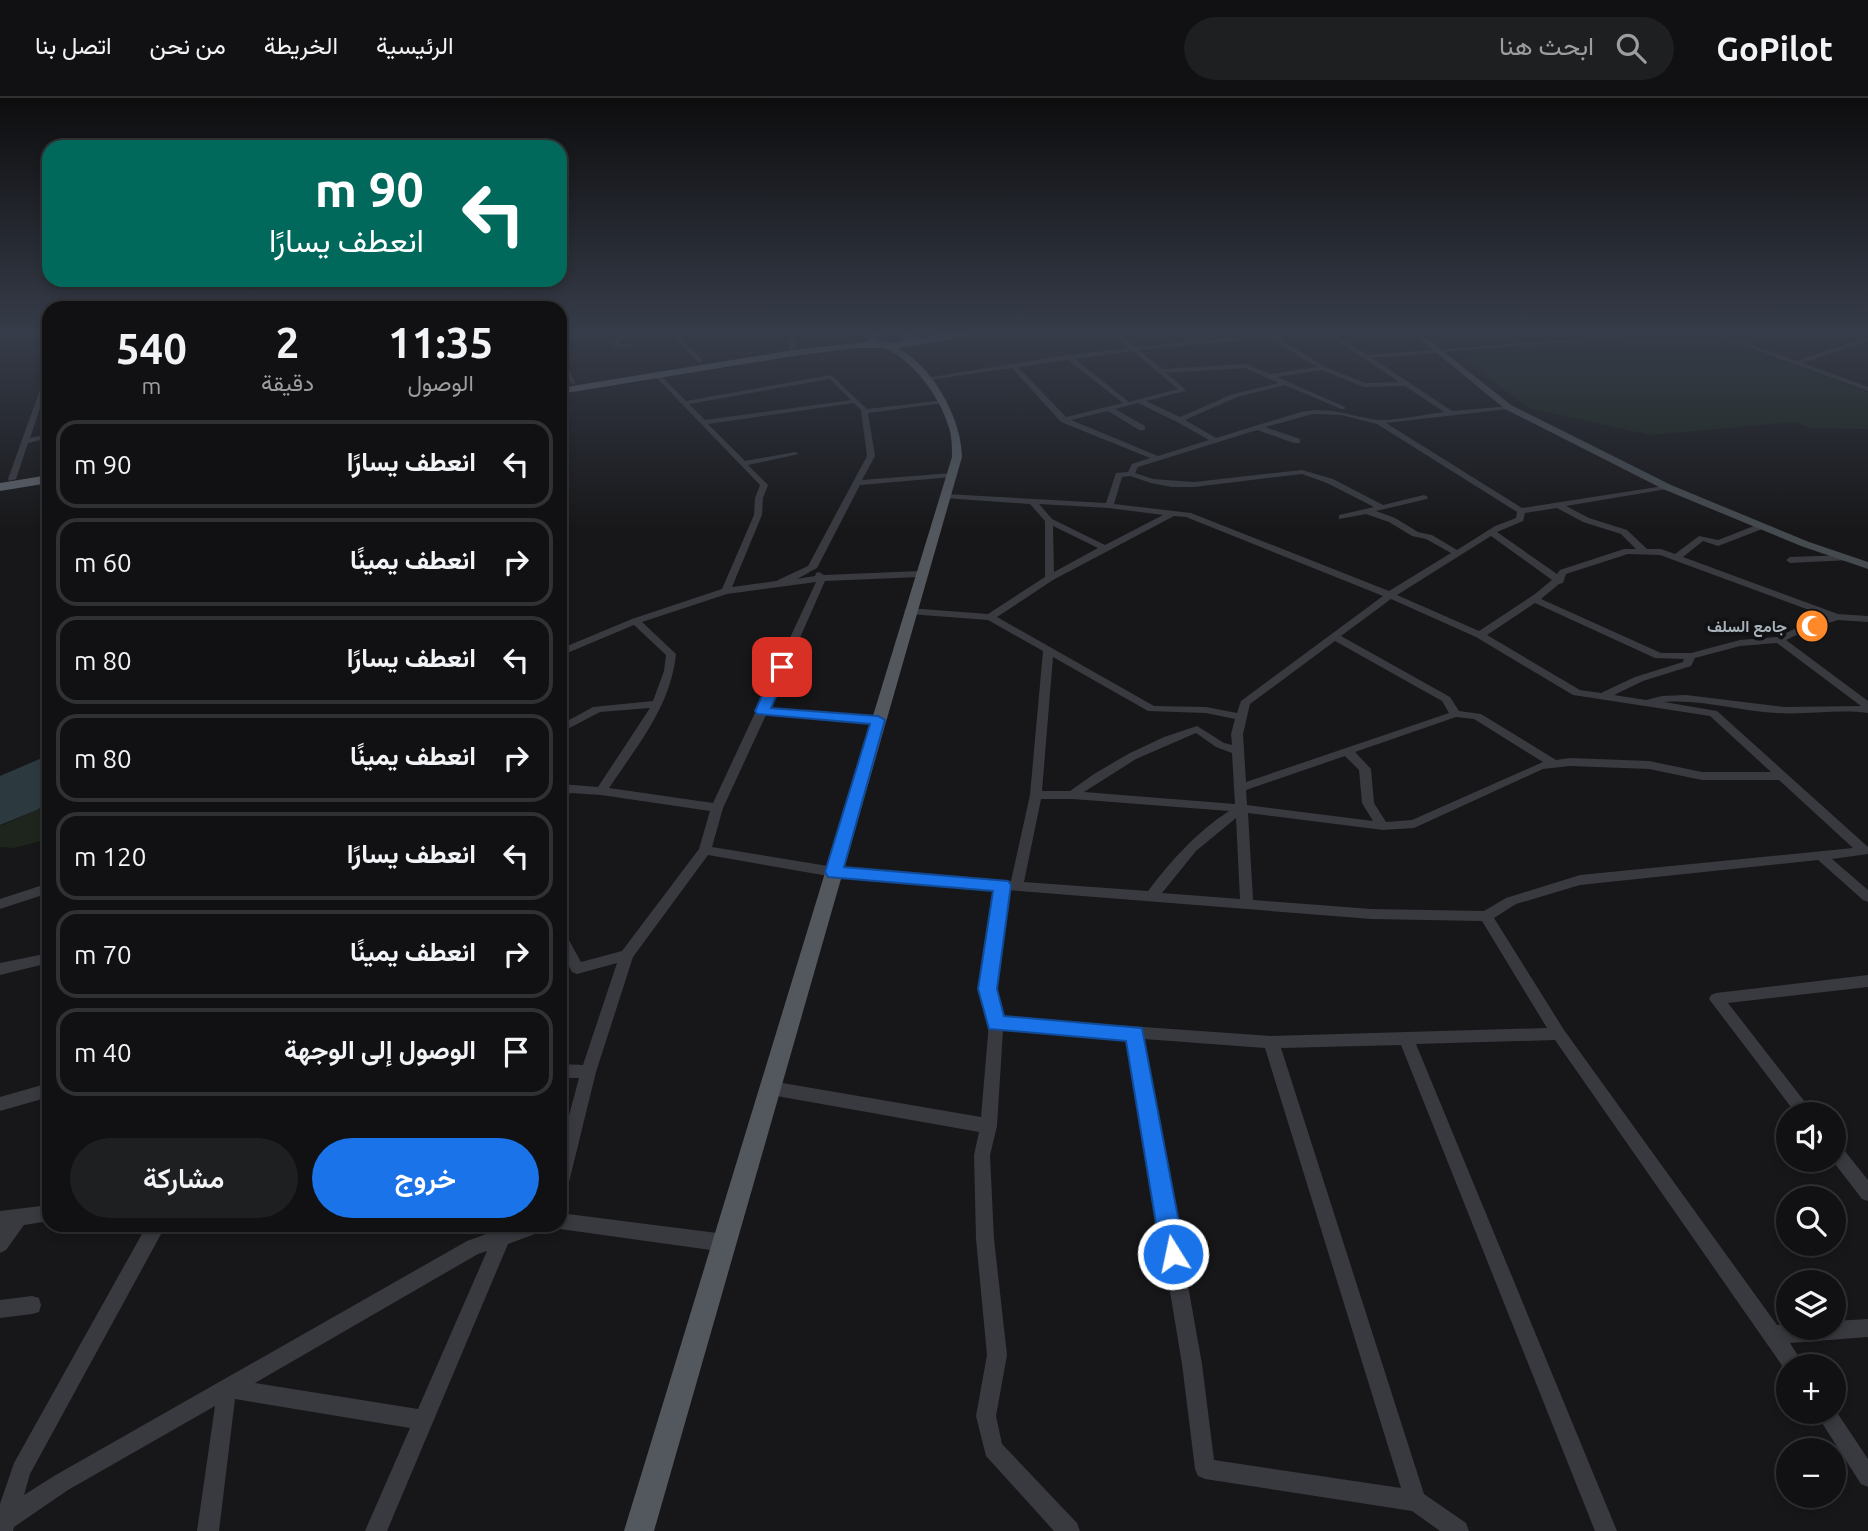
<!DOCTYPE html>
<html lang="ar">
<head>
<meta charset="utf-8">
<style>
	body { margin:0; font-family:Ubuntu,Vazirmatn,sans-serif; background:#1e1f21; color:#f1f3f6; direction:rtl; height:100vh; display:flex; flex-direction:column; font-size:26px; white-space:nowrap }
	* { box-sizing:border-box; margin:0 }
	p { font-size:23px; color:#9c9da0 }
	.icon { flex:none; width:38px; height:38px; fill:none; stroke:currentColor; stroke-width:2; stroke-linecap:round; stroke-linejoin:round }
	.map { position:relative; flex:1; overflow:hidden; direction:ltr }
	.drawer { position:absolute; left:42px; top:203px; width:525px; height:931px; display:flex; flex-direction:column; background:#111113; border-radius:21px; box-shadow:0 4px 10px #0003,0 0 0 2px #303133; direction:rtl }
	.drawer>* { flex:none }
	.banner { position:absolute; left:42px; top:42px; width:525px; height:147px; border-radius:21px; box-shadow:0 4px 10px #0003,0 0 0 2px #303133; direction:rtl; background:#00695c; color:#fff; overflow:hidden }
	.buttons { position:absolute; left:1776px; top:1004px; display:grid; gap:14px }
	.buttons a { display:grid; place-items:center; width:70px; height:70px; border-radius:50%; background:#111113; box-shadow:0 4px 10px #0003,0 0 0 2px #303133; font-size:35px }
	.pin { position:absolute; display:grid; place-items:center; width:60px; height:60px; color:#fff; margin:-30px; border-radius:14px; box-shadow:0 4px 10px #0006 }
	.me { position:absolute; width:77px; margin:-38px; rotate:350deg; stroke-linejoin:round; filter:drop-shadow(0 0 5px #0008) }
	.turn { display:flex; align-items:center; gap:24px; height:147px; padding:0 28px; font-size:32px }
	.turn .icon { width:91px; height:91px; stroke-width:2.5 }
	.turn b { display:block; font-size:49px; line-height:60px }
	.eta { display:flex; justify-content:space-evenly; align-items:center; height:119px; text-align:center }
	.eta b { font-size:42px; font-weight:600; line-height:49px }
	.cta { display:flex; gap:14px; margin-top:auto; padding:14px 28px }
	.cta a { flex:1; height:80px; border-radius:42px; background:#1a73e8; color:#fff; font-size:28px; font-weight:600; line-height:80px; text-align:center }
	.cta a+a { background:#1e1f21; color:#f1f3f6 }
	ul { padding:0; list-style:none }
	li { display:flex; align-items:center; gap:21px; height:88px; margin:0 14px 10px; padding:0 14px; border:4px solid #303133; border-radius:21px }
	li div { flex:1 }
	li b { display:block; font-size:26px }
	li em { font-style:normal }
	header { display:flex; align-items:center; gap:42px; box-sizing:border-box; height:98px; padding:0 35px; background:#111113; border-bottom:2px solid #303133 }
	header strong { font-size:33px }
	nav { display:flex; gap:38px; margin-inline-start:auto; font-size:24px }
	.search { width:490px; height:63px; background:#1e1f21; display:flex; align-items:center; gap:18px; box-sizing:border-box; padding:0 24px; border-radius:38px; color:#9c9da0; font-size:26px }
	.map>svg:first-child { display:block }
</style>
</head>
<body>
<header>
<strong>GoPilot</strong>
<div class="search"><svg class="icon" aria-label="search" viewBox="0 0 24 24"><circle cx="10" cy="10" r="6"/><path d="M15 15l6 6"/></svg>ابحث هنا</div>
<nav><a>الرئيسية</a><a>الخريطة</a><a>من نحن</a><a>اتصل بنا</a></nav>
</header>
<div class="map">
<svg width="1868" height="1433" viewBox="0 0 1868 1433">
	<rect width="100%" height="100%" fill="#171719"/>
	<path fill="#1d251c" d="M1688 234H1706L1868 294V331L1811 330 1795 324 1651 337 1528 310 1456 255Z
		M49 707V741L14 750 0 749V728Z"/>
	<path fill="#2c3a3f" d="M49 657V704L37 712 0 727V678Z"/>
	<g fill="none" stroke-linecap="round" stroke-linejoin="round">
		<path fill="#383a3f" fill-rule="evenodd" d="M0 234H15L0 237Z
			M618 234H624L623 237 676 234 703 263 698 264 672 237 621 241 619 247 631 246 634 248 613 250Z
			M789 234H795V250L792 252 789 250Z
			M1113 234H1119L1135 249 1186 244 1167 234H1174L1194 243 1268 235 1329 234 1367 257 1665 234 1662 236 1372 260 1452 313 1510 308 1511 309 1508 311 1386 325 1522 410 1670 387V391H1667L1566 408 1589 420 1627 432 1647 451H1661L1675 456 1699 438 1718 442 1759 426H1765V430L1718 448 1703 443 1683 459 1838 516 1868 518V524L1838 522 1807 532 1786 542 1868 603V615C1838 611 1807 617 1776 615 1738 613 1702 601 1664 604L1717 613 1868 749V756L1832 761 1868 792V804L1863 802 1818 762 1580 787 1516 806 1494 820 1564 932 1777 1227 1788 1226V1230H1834V1223L1868 1221V1239L1790 1245 1805 1269H1788V1276L1555 942 1416 946 1617 1433H1595L1401 947 1281 950 1424 1396 1466 1425 1469 1433H1440L1412 1413 1205 1381 1198 1378 1195 1371 1182 1266 1128 940 1003 932 997 1028 990 1057 994 1141 1007 1257 996 1318 1002 1346 1077 1425 1080 1433H1054L986 1358 976 1318 987 1257 976 1141 974 1057 979 1034 771 997 765 995 763 990 765 985 771 983 981 1019 989 925 981 891 995 791 834 779 708 757 633 859 596 974 569 1084 566 1090 560 1092V1051L579 980H560V966L583 967 617 865 577 876 572 874 560 852V834L565 835 581 864 622 853 699 751 710 713 601 697 570 695 564 707 560 708V686L598 689 650 610 600 614 560 635V627L593 609 653 603 664 573 666 557 634 527 560 558V551L632 521 722 491 754 417 755 400 760 387 653 276 658 275 686 303 831 277 867 311 945 302 946 303 943 305 868 315 875 358 862 382 952 375 956 377 952 379 860 387 817 470 797 481 815 478 816 475 819 474 824 477 920 473 925 476 920 479 825 483 769 610 878 620 884 623 878 626 766 617 723 710 712 749 834 769 1011 783 1030 697 1043 553 988 522 909 516 904 513 909 510 988 516 1045 479V423L1030 406 945 400 941 398 945 396 1106 405 1116 375 1128 374 1132 366 1150 360 1061 324 1012 270 929 282 926 280 1068 257 1129 250ZM1312 236H1324L1335 241 1399 284 1365 285 1325 269 1276 239ZM1269 240 1317 269 1270 276 1246 266 1162 271 1139 252ZM1133 253 1178 291 1129 304 1075 261ZM1068 262 1123 305 1066 319 1018 269ZM1245 270 1279 285 1233 296 1180 319 1146 303 1185 293V291L1166 275ZM1322 272 1364 289 1405 288 1444 314C1426 316 1395 323 1378 322 1349 318 1332 308 1301 314L1216 340 1185 322 1237 299 1285 287 1341 311H1345V309L1277 279ZM830 281 851 302 705 322 689 306ZM854 305 861 312 867 358 808 468 776 483 732 489 762 417 763 400 768 387 748 367 799 356 795 354 745 363 708 326ZM1138 305 1177 324 1209 342 1158 358 1071 322 1108 313 1139 332H1145V328L1115 311ZM1313 316 1341 317 1377 326 1517 414 1516 420 1495 428 1457 452 1432 437 1418 434 1395 420 1376 413 1427 401 1428 399 1424 397 1383 407 1333 381 1302 372 1194 384 1153 381 1135 375 1138 369 1257 332 1294 345H1300V341L1265 329ZM1302 376 1327 385 1374 409 1339 417V421L1366 416 1389 424 1412 438 1426 441 1451 455 1389 493 1191 415 1114 406 1122 379 1130 378 1151 385 1172 389H1194ZM1039 406 1109 410 1163 417 1105 447 1052 421ZM1557 410 1583 424 1621 436 1636 451H1624L1560 472 1557 476 1497 434 1523 423 1525 415ZM1174 418 1186 419 1383 498 1241 603 1237 615 1206 609 1154 608 997 519 1053 482ZM1053 428 1098 450 1054 474ZM1491 438 1552 482 1535 496 1479 533 1397 497ZM1628 456 1660 457 1828 519 1801 528 1777 539 1740 542 1691 555H1661L1541 501 1559 486 1563 485 1566 476ZM816 484 713 705 609 690C637 648 671 608 676 556L642 524 727 496ZM1391 501 1476 539 1573 597 1710 618 1771 674H1702L1649 663 1570 660 1556 662 1481 616 1459 613 1450 599 1341 538ZM1535 505 1655 560 1684 561 1683 564 1635 579 1601 595 1580 592 1487 537ZM1335 543 1442 603 1449 615 1246 684 1243 636 1250 606ZM1777 545 1861 608 1785 609 1686 597 1662 598 1646 602 1614 597 1643 583 1691 568 1695 560 1740 548ZM1053 559 1148 613 1206 615 1235 621 1231 636 1232 647 1224 645 1197 628 1164 639 1128 656 1094 676 1070 693H1042ZM1456 619 1474 621 1543 664 1412 722 1386 724 1374 705 1371 671 1355 654ZM1196 635 1216 649 1232 655 1235 706 1084 694 1136 661ZM1345 658 1359 672 1362 705 1373 723 1247 707 1246 692ZM1570 668 1649 671 1702 682H1779L1853 750 1580 777 1506 800 1484 813 1371 811 1253 802 1248 715 1383 732 1414 730 1543 671ZM1041 701H1073L1229 713C1196 734 1171 763 1148 793L1024 784ZM1236 720 1240 801 1162 795 1196 753ZM1008 792 1371 821 1482 823 1547 930 1271 938 1002 919 995 891ZM1144 941 1265 950 1401 1390 1214 1362 1202 1266Z
			M1707 234H1714L1797 263 1868 239V243L1803 265 1868 289V293Z
			M560 258 563 260 576 286 571 285 560 266Z
			M49 273V284L30 340 49 336V340L28 345 16 381 9 383 8 381 46 275Z
			M1847 457 1851 460 1850 462 1790 465 1786 462 1790 459Z
			M49 785V795L0 811V801Z
			M49 855V865L0 877V865Z
			M1868 877V889L1728 905 1815 1017H1797L1709 901 1711 897 1716 895Z
			M49 985V999L0 1013V999Z
			M1834 1044 1840 1047 1868 1082V1103L1862 1101 1832 1062H1834Z
			M49 1107V1123L24 1127 6 1152 0 1155V1113Z
			M560 1115 725 1136 731 1139 734 1145 731 1151 725 1154 560 1131 553 1127H560Z
			M147 1127H166L30 1376 24 1397 54 1378 467 1143 489 1135 485 1127H504L506 1129 512 1127H546L543 1133 508 1146 387 1433H365L410 1330 235 1301 219 1433H197L215 1308 68 1392 14 1429 13 1433H0V1406L14 1365ZM487 1153 418 1311 255 1285 478 1156Z
			M32 1198 39 1200 41 1207 39 1214 32 1216 0 1220V1202Z
			M1834 1310 1868 1361V1389L1861 1386 1815 1314H1834Z"/>
		<path fill="#454a4f" fill-rule="evenodd" d="M1411 234H1419L1511 307 1671 387 1809 444 1868 464V471L1801 448 1663 391 1505 311Z"/>
		<path fill="#53585e" fill-rule="evenodd" d="M895 234H904L900 237Z
			M886 245C927 257 962 318 962 359L654 1433H624L952 359C952 348 952 337 948 327 940 299 911 259 883 250V246Z"/>
		<path fill="#5b6067" fill-rule="evenodd" d="M872 234 914 235 918 241 943 235 995 234 899 250H856L800 257 560 296V290L800 251 867 244ZM892 236 909 240 893 245 876 242 878 238Z
			M49 377V385L0 393V385Z"/>
	</g>
	<linearGradient id="sky" x2="0" y2="1"><stop stop-color="#0d0d0e"/><stop offset="0.54" stop-color="#363c49"/><stop offset="1" stop-color="#363c49" stop-opacity="0"/></linearGradient>
	<rect width="1868" height="434" fill="url(#sky)"/>
	<path fill="#1a73e8" stroke="#114b97" stroke-width="2" d="M782 565 789 569 771 610 878 618 885 622 844 769 1008 783 1011 787 997 891 1004 918 1142 930 1185 1156 1181 1164 1173 1167 1165 1164 1161 1156 1126 943 989 931 978 891 993 793 828 779 825 774 870 626 757 616 755 613 775 569Z"/>
	<defs>
		<symbol id="mosque-disc" viewBox="-11 -11 22 22"><circle r="9.5" fill="#ff8929" stroke="#121214"/><path d="M3.5-4.9A6 6 0 1 0 3.5 4.9A5 5 0 1 1 3.5-4.9Z" fill="#fff"/></symbol>
	</defs>
	<g fill-rule="evenodd">
		<use href="#mosque-disc" x="1793" y="509" width="38" height="38"/>
	</g>
	<g text-anchor="middle" dominant-baseline="central" stroke-width="7" stroke-linejoin="round" paint-order="stroke">
		<g font-size="16" font-weight="bold" fill="#a8b2ba" stroke="#121214" text-anchor="end">
			<text x="1787" y="528">جامع السلف</text>
		</g>
	</g>
</svg>
<div class="buttons">
<a><svg class="icon" aria-label="sound" viewBox="0 0 24 24"><path d="M4 9h4l5-4v14l-5-4H4zM17 9q2 3 0 6"/></svg></a>
<a><svg class="icon" aria-label="search" viewBox="0 0 24 24"><circle cx="10" cy="10" r="6"/><path d="M15 15l6 6"/></svg></a>
<a><svg class="icon" aria-label="layers" viewBox="0 0 24 24"><path d="M12 4l9 5-9 5-9-5zM3 14l9 5 9-5"/></svg></a>
<a>+</a>
<a>−</a>
</div>
<div class="pin" style="left:782px;top:569px;background:#d93025"><svg class="icon" aria-label="arrive" viewBox="0 0 24 24"><path d="M6 21V4h12l-3 4 3 4H6"/></svg></div>
<svg class="me" style="left:1173px;top:1156px" viewBox="-20 -20 40 40"><circle r="17" fill="#1a73e8" stroke="#fff" stroke-width="3"/><path d="M0-11L8 9 0 5-8 9z" fill="#fff"/></svg>
<div class="banner">
<div class="turn"><svg class="icon" aria-label="left" viewBox="0 0 24 24"><path d="M17 20v-9H6M10 6l-5 5 5 5"/></svg><div><b>90 m</b>انعطف يسارًا</div></div>
</div>
<section class="drawer">
<div class="eta">
<div><b>11:35</b><p>الوصول</p></div>
<div><b>2</b><p>دقيقة</p></div>
<div><b>540</b><p>m</p></div>
</div>
<ul>
<li><svg class="icon" aria-label="left" viewBox="0 0 24 24"><path d="M17 20v-9H6M10 6l-5 5 5 5"/></svg><div><b>انعطف يسارًا</b></div><em>90 m</em></li>
<li><svg class="icon" aria-label="right" viewBox="0 0 24 24"><path d="M7 20v-9h11M14 6l5 5-5 5"/></svg><div><b>انعطف يمينًا</b></div><em>60 m</em></li>
<li><svg class="icon" aria-label="left" viewBox="0 0 24 24"><path d="M17 20v-9H6M10 6l-5 5 5 5"/></svg><div><b>انعطف يسارًا</b></div><em>80 m</em></li>
<li><svg class="icon" aria-label="right" viewBox="0 0 24 24"><path d="M7 20v-9h11M14 6l5 5-5 5"/></svg><div><b>انعطف يمينًا</b></div><em>80 m</em></li>
<li><svg class="icon" aria-label="left" viewBox="0 0 24 24"><path d="M17 20v-9H6M10 6l-5 5 5 5"/></svg><div><b>انعطف يسارًا</b></div><em>120 m</em></li>
<li><svg class="icon" aria-label="right" viewBox="0 0 24 24"><path d="M7 20v-9h11M14 6l5 5-5 5"/></svg><div><b>انعطف يمينًا</b></div><em>70 m</em></li>
<li><svg class="icon" aria-label="arrive" viewBox="0 0 24 24"><path d="M6 21V4h12l-3 4 3 4H6"/></svg><div><b>الوصول إلى الوجهة</b></div><em>40 m</em></li>
</ul>
<div class="cta"><a>خروج</a><a>مشاركة</a></div>
</section>
</div>
</body>
</html>
